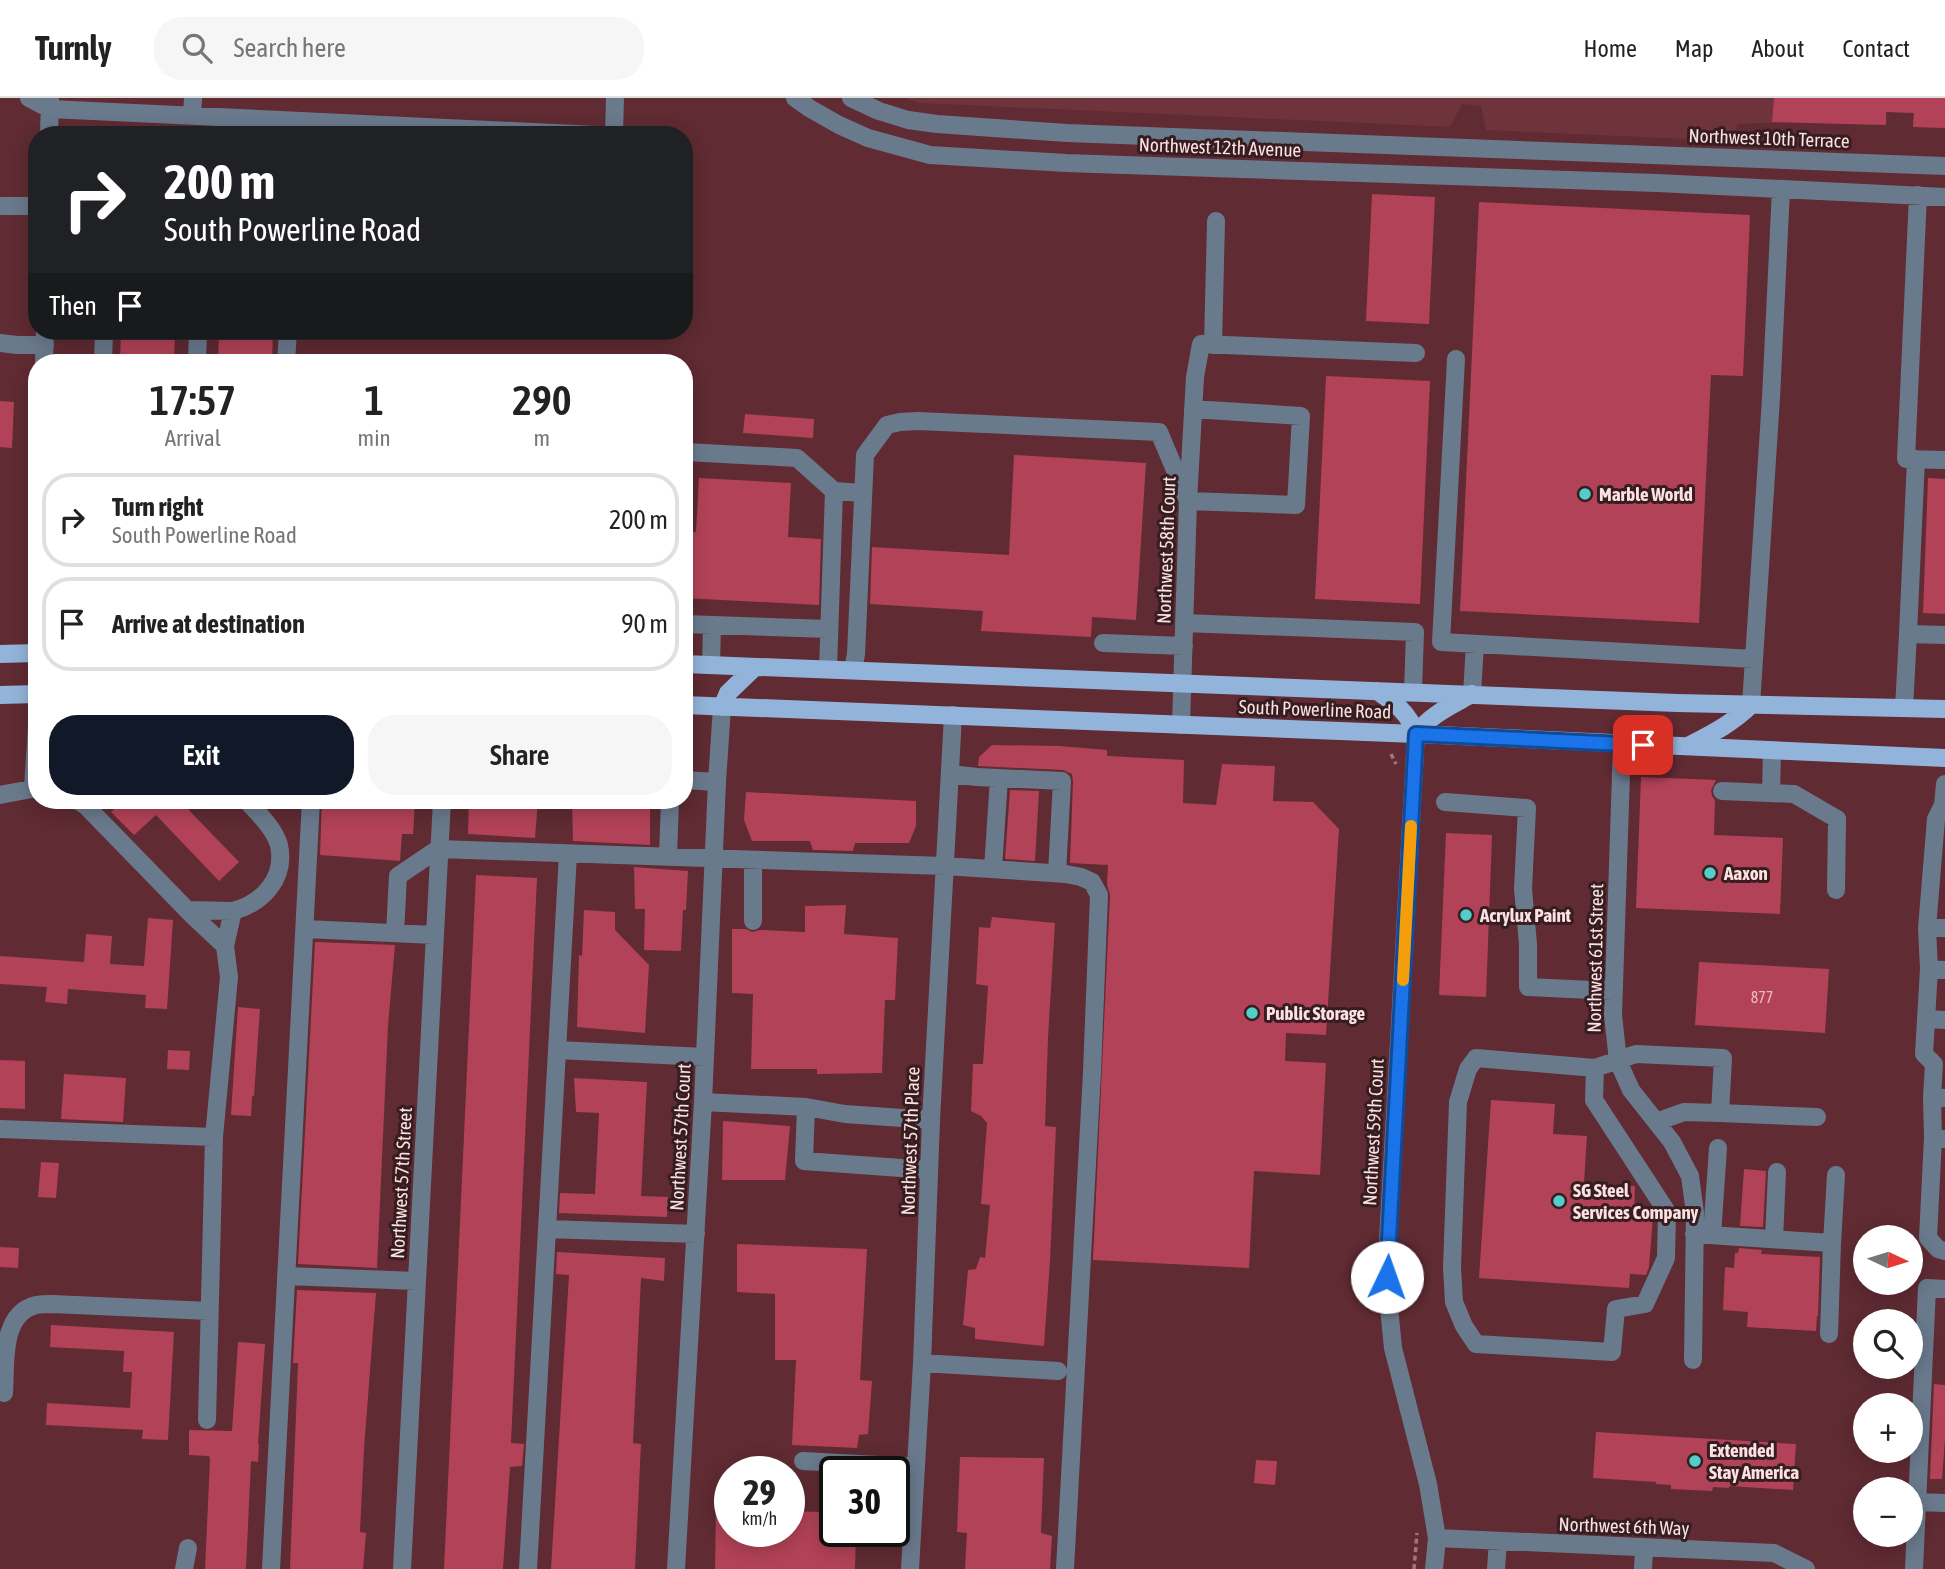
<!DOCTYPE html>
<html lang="en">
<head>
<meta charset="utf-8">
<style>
	body { margin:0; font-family:"Asap Condensed",sans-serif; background:#f6f6f6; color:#222; height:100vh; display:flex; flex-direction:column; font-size:26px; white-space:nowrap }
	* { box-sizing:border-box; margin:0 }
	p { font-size:23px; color:#767676 }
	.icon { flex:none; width:38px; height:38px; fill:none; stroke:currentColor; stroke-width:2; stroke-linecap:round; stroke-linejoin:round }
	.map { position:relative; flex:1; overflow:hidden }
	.sheet { position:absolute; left:28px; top:256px; width:665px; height:455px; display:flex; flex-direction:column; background:#fff; border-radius:28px; box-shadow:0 4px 18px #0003 }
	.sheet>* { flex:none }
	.top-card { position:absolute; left:28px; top:28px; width:665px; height:214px; border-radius:28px; box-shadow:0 4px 18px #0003; background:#202124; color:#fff; overflow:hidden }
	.needle { width:46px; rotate:94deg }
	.controls { position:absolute; left:1853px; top:1127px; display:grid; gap:14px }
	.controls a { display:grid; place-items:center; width:70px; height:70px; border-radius:50%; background:#fff; box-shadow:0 4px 18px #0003; font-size:35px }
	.speed { position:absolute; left:714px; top:1358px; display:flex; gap:14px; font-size:35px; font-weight:700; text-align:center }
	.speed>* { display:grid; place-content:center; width:91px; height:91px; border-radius:50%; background:#fff; box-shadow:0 4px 18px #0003; line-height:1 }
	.speed small { font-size:18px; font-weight:400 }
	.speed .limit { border:4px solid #111; border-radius:10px; background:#fff; color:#111 }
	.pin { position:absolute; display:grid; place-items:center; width:60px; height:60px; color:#fff; margin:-30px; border-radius:14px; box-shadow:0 4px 10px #0006 }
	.me { position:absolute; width:77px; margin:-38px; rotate:3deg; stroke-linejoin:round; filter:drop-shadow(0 0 5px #0008) }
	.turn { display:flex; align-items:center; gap:24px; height:147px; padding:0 21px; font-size:32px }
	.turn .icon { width:91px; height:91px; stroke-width:2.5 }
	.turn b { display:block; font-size:49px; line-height:60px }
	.then { display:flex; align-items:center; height:66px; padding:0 21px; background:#0003; gap:14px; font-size:26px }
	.eta { display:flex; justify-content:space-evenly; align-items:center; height:119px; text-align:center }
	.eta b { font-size:42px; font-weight:600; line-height:49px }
	.action { display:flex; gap:14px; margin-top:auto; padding:14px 21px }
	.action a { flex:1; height:80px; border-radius:28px; background:#111827; color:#fff; font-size:28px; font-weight:600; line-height:80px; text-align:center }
	.action a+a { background:#f6f6f6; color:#222 }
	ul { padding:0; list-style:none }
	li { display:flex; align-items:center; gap:21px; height:94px; margin:0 14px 10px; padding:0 7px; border:4px solid #e0e0e0; border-radius:28px }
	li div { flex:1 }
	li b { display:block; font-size:26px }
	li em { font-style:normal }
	header { display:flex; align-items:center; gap:42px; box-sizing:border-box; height:98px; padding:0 35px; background:#fff; border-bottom:2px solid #e0e0e0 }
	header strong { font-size:33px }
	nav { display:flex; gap:38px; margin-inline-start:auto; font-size:24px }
	.search { width:490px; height:63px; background:#f6f6f6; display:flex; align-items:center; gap:18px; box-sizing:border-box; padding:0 24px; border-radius:28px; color:#767676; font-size:26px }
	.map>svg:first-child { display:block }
</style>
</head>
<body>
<header>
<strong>Turnly</strong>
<div class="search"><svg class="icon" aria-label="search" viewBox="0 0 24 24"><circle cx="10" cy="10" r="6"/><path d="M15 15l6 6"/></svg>Search here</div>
<nav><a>Home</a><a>Map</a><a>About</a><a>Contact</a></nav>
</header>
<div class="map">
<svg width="1945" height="1471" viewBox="0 0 1945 1471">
	<rect width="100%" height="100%" fill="#602b33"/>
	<path fill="#6f333c" d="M904 0H1945V30L1913 29V15L1887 14 1886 27 1792 24 1738 26 1731 43 1486 32 1481 8 1462 6 1450 29 920 5Z"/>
	<path fill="#b24257" d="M1774 0H1945V30L1913 29 1914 15 1886 14V27L1772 24Z
		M1372 96 1435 99 1429 226 1366 223Z
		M1479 104 1750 117 1743 278 1711 277 1699 525 1460 513Z
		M121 233H175L174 264H120Z
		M219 233H273L272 264H218Z
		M1326 278 1430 283 1420 506 1315 501Z
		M0 303 14 304 12 350 0 349Z
		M745 316 814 321 813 340 743 335Z
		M1014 357 1146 365 1136 522 1092 519 1091 539 981 533 983 513 870 506 872 449 1009 457Z
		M699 380 791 385 788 439 821 441 819 507 684 500V433L696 434Z
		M1928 380 1945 381V516L1923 515Z
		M992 647 1059 648 1107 652V658L1184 662 1183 705 1216 707 1222 666 1275 668 1273 703 1313 704 1339 731 1326 937 1286 935 1285 963 1326 965 1320 1077 1254 1073 1249 1170 1093 1162 1110 797 1107 787 1108 767 1070 765 1073 684 1072 676 1063 672 978 668 979 659Z
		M1641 679 1716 682 1711 692 1712 698 1715 702 1714 737 1783 740 1780 816 1636 810Z
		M1010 692 1039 693 1035 763 1005 761Z
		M746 694 916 703V728L909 745H855L853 753 813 752 810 743H752L744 722Z
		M124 702H179L239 764 219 783 156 717 134 737 111 714Z
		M322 702H415L413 736H402L400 763 320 757Z
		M469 702H538L535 740 468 736Z
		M572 702H650V747L573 743Z
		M1446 735 1492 737 1486 899 1439 897Z
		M634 769 688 773 686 812H683L681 853 644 852 645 811H635Z
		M476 777 537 780 511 1345 524 1346 522 1368 510 1369 503 1471H444Z
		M846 807 844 836 898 840 895 902H885L882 975 817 976V971H751L753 896 732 895V831H746L752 834 760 832 805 834V808Z
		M584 812 615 814V832L649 867 645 935 577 929 579 857 582 858Z
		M992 819 1055 825 1048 940 1045 1028 1056 1029 1050 1163 1044 1248 975 1241V1230L963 1227 968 1172 976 1171 980 1159 985 1160 990 1107 981 1106 987 1025 981 1018 971 1013 973 966H983L988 888 976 886 979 829 990 830Z
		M148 820 173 822 167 911 145 910 146 897 68 891 67 906 45 904 47 889 0 886V858L84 864 86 836 112 838 110 866 144 868Z
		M315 844 395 847 388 928 377 1170 298 1166Z
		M1699 864 1829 871 1825 935 1695 927Z
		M238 909 260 911 254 998H252L251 1018 231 1017Z
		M168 952 190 953 189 972 167 971Z
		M0 962 25 963V1011L0 1010Z
		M64 976 126 980 123 1024 61 1021Z
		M574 980 647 984 641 1098 668 1099 667 1119 559 1115 560 1095 595 1096 599 1015 576 1014Z
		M1491 1002 1555 1006 1553 1036 1587 1038 1584 1085 1635 1088 1634 1118 1653 1119 1649 1169 1646 1177 1630 1176 1629 1190 1479 1180Z
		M723 1023 790 1028 785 1082H722Z
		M41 1064 59 1065 56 1100 38 1099Z
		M1744 1071 1766 1073 1763 1129 1740 1128Z
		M737 1146 867 1151 860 1282 872 1283 868 1336 859 1337 857 1350 792 1347 796 1262H775V1196L737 1194Z
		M0 1149 19 1150 18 1170 0 1169Z
		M1739 1150 1762 1152 1761 1156 1820 1159 1818 1218H1817L1816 1233 1747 1229 1748 1214 1723 1212 1725 1169 1734 1170 1735 1155H1738Z
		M557 1154 665 1160 664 1183 641 1180 633 1345 641 1346 635 1471H551L569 1177 556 1176Z
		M297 1192 376 1195 364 1351 360 1434 366 1435 363 1471H290L298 1265H293Z
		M51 1227 174 1234 168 1342 142 1341 143 1332 46 1327 47 1305 130 1310 132 1274H123L124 1253 50 1249Z
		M238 1244 265 1246 258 1346H259L258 1364 251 1363 246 1471H205L210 1361 209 1358 189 1357V1332L232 1333Z
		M1934 1286 1945 1287V1341L1942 1381H1930Z
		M1596 1334 1796 1346 1793 1392 1729 1388V1390L1713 1389 1712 1393 1671 1391V1387L1656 1386V1384L1593 1380Z
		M960 1359 1044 1360 1041 1435 1052 1438 1050 1471H965L967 1435 957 1434Z
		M1256 1362 1277 1363 1275 1387 1254 1385Z
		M716 1410 730 1411V1433H789V1413L822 1414 821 1436 856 1438 855 1471H715Z"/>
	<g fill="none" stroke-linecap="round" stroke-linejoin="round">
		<path stroke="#a0757b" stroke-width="3.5" stroke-dasharray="5 3.5" stroke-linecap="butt" d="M1391 656 1396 666
			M1414 1471 1417 1435"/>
		<path stroke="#6a7a8d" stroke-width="18" d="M29 0 50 11 595 37
			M795 0 809 10 839 27 868 40 930 57 1066 65 1657 85 1945 99
			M851 0 879 13 908 22 937 26 1067 35 1945 68
			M192 18 193 0
			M49 37 50 2
			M614 37 615 0
			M1918 97 1906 361 1945 362
			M0 108H37
			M0 245 17 247H45
			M1213 247 1216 123
			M1456 261 1441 544 1754 561
			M44 264 45 233
			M103 264 104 233
			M197 264 198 233
			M286 264 288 233
			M684 356 686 354 797 360 834 393 863 395
			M1916 361 1908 536 1945 537
			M1184 525 1415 534 1413 594
			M684 526 829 531
			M1103 545 1184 548
			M711 567 712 527
			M828 571 834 393
			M853 572 856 556 865 357 887 327 900 324 918 323 1159 334 1188 403 1296 407 1301 318 1193 311
			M1472 596 1475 546
			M1751 607 1771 300 1781 91
			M1904 610 1908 536
			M1181 627 1188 403 1195 279 1201 246 1416 255
			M1416 636 1386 1179 1393 1250 1428 1386 1437 1440 1434 1471
			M1622 646 1613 917 1618 963 1631 992 1672 1044 1690 1078 1695 1115 1693 1262
			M950 676 977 679 1062 683 1057 775
			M684 682 717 684
			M1945 686 1943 707H1945
			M33 690 37 628
			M1722 693 1794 696 1837 721 1836 792
			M1771 695 1772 653
			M0 697 37 690
			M77 702 86 708 193 818 225 848 229 879 214 1039
			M1445 704 1527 710 1523 791 1528 846V889L1613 893
			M1943 707 1936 721 1927 830H1945
			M668 759 670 702
			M993 771 999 680
			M187 812 233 813 225 848
			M233 813C263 805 286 780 279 747 274 730 258 715 246 702
			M753 823V762
			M1927 830 1929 871 1945 872
			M306 831 434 837
			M395 835 398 778 438 751 944 768 1066 776 1081 779 1092 784 1099 797 1092 974 1065 1471
			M1929 871 1924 956 1934 966 1932 999 1945 1000
			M1926 921 1945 922
			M557 952 705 959
			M1595 970 1594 1002 1667 1114 1666 1160 1645 1206 1616 1211 1612 1254 1476 1246 1464 1228 1454 1204 1452 1169 1458 1004 1468 971 1476 960 1595 970 1636 956 1723 960 1720 1015 1684 1014 1656 1024
			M1932 999 1933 1040
			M703 1004 806 1009 804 1063 929 1072
			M806 1009 845 1016 931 1022
			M1720 1015 1817 1019
			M0 1031 214 1039 207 1322
			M1945 1041 1933 1040 1928 1140 1938 1151 1945 1153
			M547 1131 696 1136
			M1694 1136 1832 1145 1836 1077
			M1712 1137 1718 1050
			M1774 1141 1777 1074
			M286 1178 417 1183
			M1829 1236 1832 1145
			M922 1265 1058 1273
			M4 1295C6 1267 0 1216 36 1207 41 1206 47 1206 53 1206L209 1213
			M803 1363 916 1369
			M1917 1404 1945 1405
			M1437 1440 1774 1455 1806 1471
			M184 1471 188 1450
			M271 1471 311 702
			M402 1471 442 702
			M528 1471 568 756
			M676 1471 703 1004 717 684 722 609
			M910 1471 922 1265 931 1022 953 617
			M1496 1471 1498 1443
			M1643 1471 1644 1451
			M1914 1471 1927 1190 1945 1191"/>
		<path stroke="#93b4da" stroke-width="18" d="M0 556 37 555
			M684 566 1677 605 1945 611
			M1377 593C1395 605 1409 615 1416 636
			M0 597 37 596
			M684 607 1416 636 1945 660
			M722 609 728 595 755 569
			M1416 636C1431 616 1451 608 1472 596
			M1688 648C1711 636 1733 625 1751 607"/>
	</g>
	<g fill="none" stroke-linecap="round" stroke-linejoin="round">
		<defs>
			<path id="route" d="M1387 1179 1416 636 1643 647"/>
		</defs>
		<use href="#route" stroke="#114b97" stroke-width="18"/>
		<use href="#route" stroke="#1a73e8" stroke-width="12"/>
		<path stroke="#f59e0b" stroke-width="12" d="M1403 882 1411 728"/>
	</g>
	<g fill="#53cdc9" stroke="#351d20" stroke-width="2.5">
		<circle cx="1585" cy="396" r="7"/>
		<circle cx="1710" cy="775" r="7"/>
		<circle cx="1466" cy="817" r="7"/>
		<circle cx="1252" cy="915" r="7"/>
		<circle cx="1559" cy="1103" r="7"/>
		<circle cx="1695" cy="1363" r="7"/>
	</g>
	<g text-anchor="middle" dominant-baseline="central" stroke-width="6" stroke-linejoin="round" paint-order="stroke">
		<g font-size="16" fill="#eab8bf">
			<text x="1762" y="899">877</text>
		</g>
		<g font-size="19" fill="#fce0e2" stroke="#351d20">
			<text transform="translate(1769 40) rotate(2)">Northwest 10th Terrace</text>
			<text transform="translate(1220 49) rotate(2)">Northwest 12th Avenue</text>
			<text transform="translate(1166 452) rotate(-88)">Northwest 58th Court</text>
			<text transform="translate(1315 611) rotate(2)">South Powerline Road</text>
			<text transform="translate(1595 860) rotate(-89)">Northwest 61st Street</text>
			<text transform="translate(1373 1034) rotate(-87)">Northwest 59th Court</text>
			<text transform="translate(680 1039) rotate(-87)">Northwest 57th Court</text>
			<text transform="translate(910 1043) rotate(-88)">Northwest 57th Place</text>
			<text transform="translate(401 1085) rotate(-87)">Northwest 57th Street</text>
			<text transform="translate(1624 1428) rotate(2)">Northwest 6th Way</text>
		</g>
		<g font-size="19" font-weight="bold" fill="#fce0e2" stroke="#351d20" text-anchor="start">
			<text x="1599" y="396">Marble World</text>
			<text x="1724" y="775">Aaxon</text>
			<text x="1480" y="817">Acrylux Paint</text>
			<text x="1266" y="915">Public Storage</text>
			<text x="1573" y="1092">SG Steel<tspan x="1573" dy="22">Services Company</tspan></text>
			<text x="1709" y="1352">Extended<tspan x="1709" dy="22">Stay America</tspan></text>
		</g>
	</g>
</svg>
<div class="controls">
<a><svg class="needle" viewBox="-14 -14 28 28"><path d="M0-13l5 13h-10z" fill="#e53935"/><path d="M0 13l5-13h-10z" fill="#767676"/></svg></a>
<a><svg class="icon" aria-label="search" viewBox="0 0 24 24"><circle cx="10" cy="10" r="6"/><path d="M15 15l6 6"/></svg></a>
<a>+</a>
<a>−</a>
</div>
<div class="speed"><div>29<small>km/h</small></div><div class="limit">30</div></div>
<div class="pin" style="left:1643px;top:647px;background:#d93025"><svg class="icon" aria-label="arrive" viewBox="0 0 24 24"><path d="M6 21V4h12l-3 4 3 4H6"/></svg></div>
<svg class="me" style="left:1387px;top:1179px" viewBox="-20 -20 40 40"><circle r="19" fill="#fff"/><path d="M0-13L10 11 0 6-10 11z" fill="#1a73e8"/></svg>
<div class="top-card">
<div class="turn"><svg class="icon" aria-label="right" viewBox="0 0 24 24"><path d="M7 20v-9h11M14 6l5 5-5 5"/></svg><div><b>200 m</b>South Powerline Road</div></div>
<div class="then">Then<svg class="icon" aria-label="arrive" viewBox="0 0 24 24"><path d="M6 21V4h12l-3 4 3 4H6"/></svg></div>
</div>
<section class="sheet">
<div class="eta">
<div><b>17:57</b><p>Arrival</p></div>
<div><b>1</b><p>min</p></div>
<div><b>290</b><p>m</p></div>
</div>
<ul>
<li><svg class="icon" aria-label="right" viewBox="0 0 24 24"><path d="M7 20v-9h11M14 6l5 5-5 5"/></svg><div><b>Turn right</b><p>South Powerline Road</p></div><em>200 m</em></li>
<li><svg class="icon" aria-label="arrive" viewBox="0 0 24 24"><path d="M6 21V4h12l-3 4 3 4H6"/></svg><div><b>Arrive at destination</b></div><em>90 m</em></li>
</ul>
<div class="action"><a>Exit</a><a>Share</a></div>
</section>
</div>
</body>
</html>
